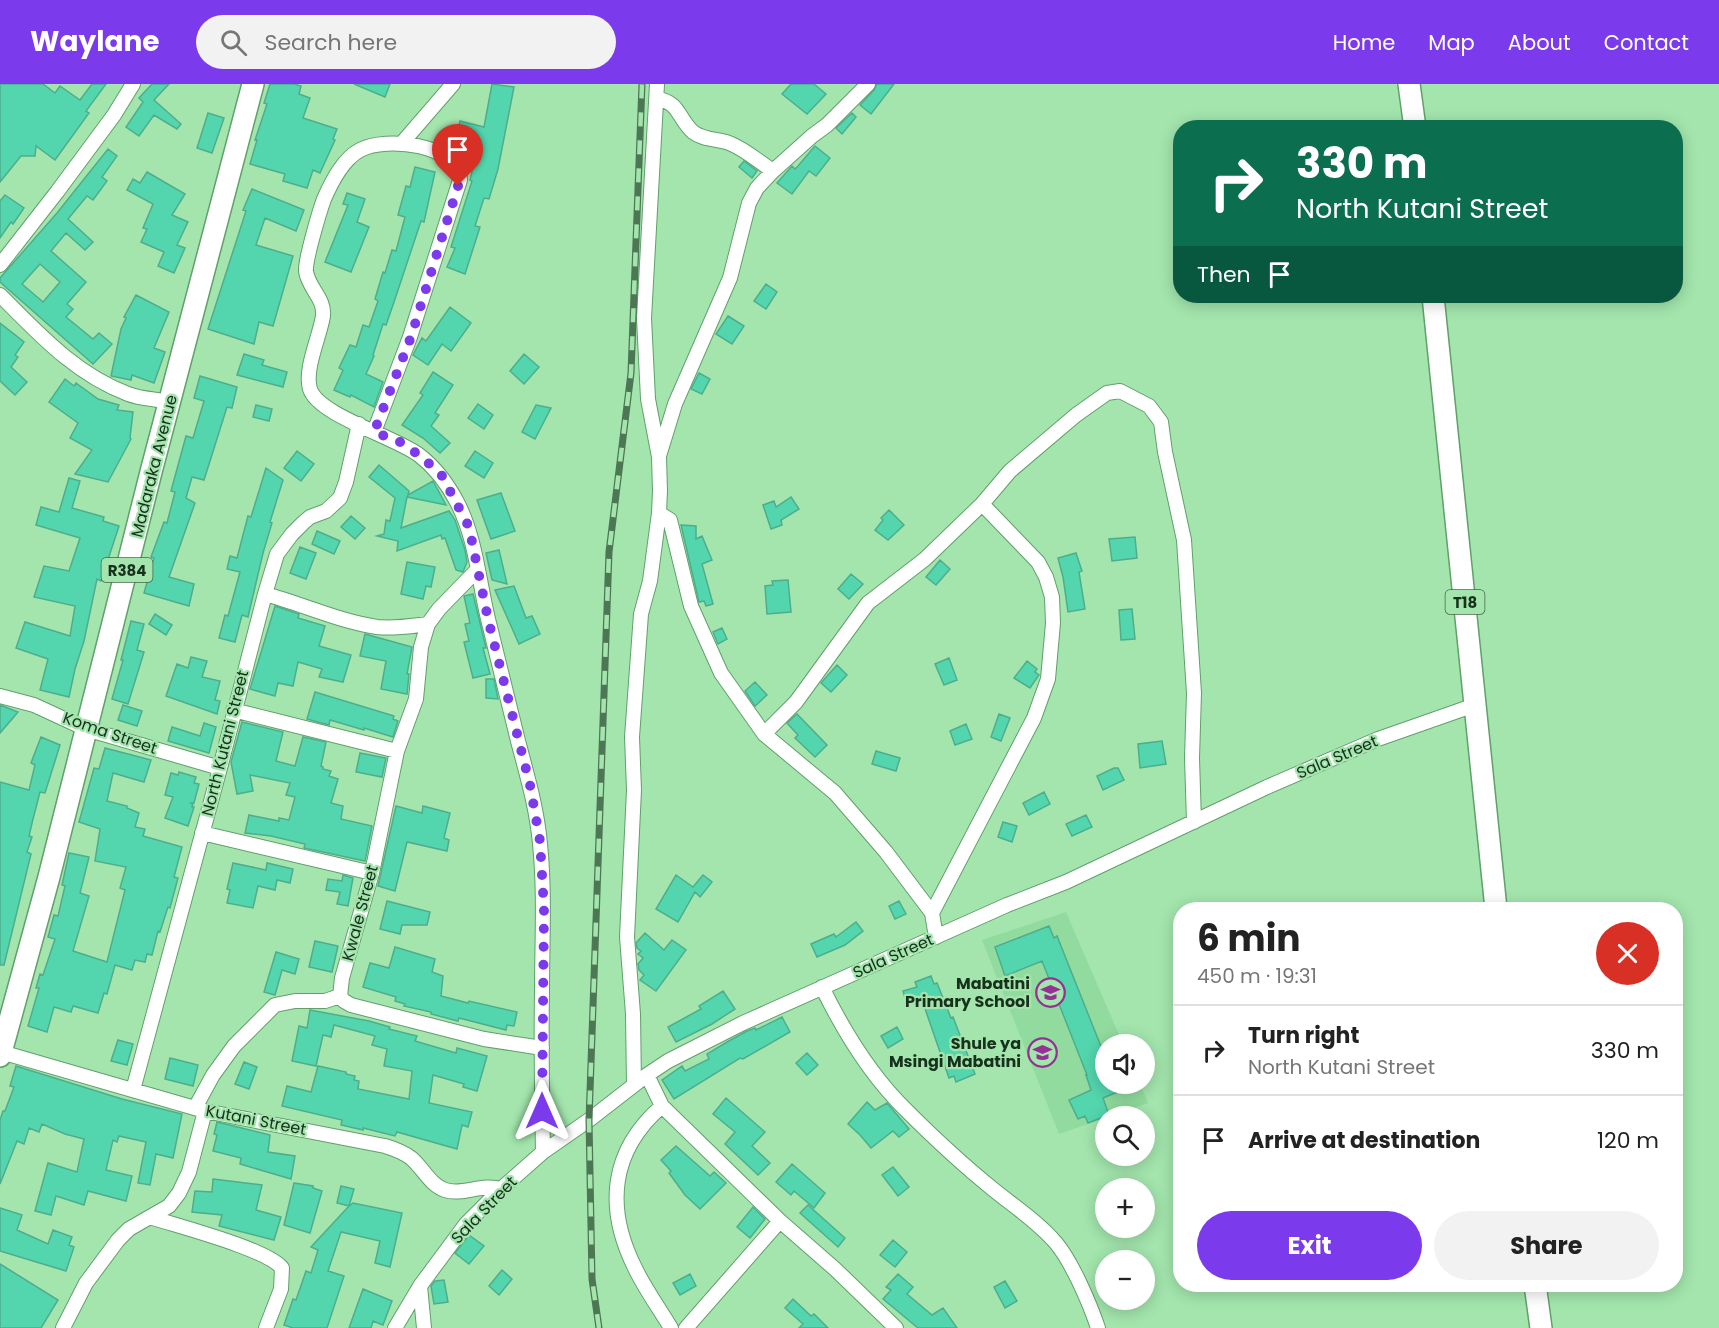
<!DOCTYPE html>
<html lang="en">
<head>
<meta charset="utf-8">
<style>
	body { margin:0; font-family:Poppins,sans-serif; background:#f2f2f2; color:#222; height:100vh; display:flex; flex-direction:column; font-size:22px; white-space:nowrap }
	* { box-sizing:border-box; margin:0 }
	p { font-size:20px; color:#767676 }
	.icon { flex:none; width:33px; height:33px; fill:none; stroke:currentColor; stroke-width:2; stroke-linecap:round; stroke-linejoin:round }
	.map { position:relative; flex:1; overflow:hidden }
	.side { position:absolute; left:1173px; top:818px; width:510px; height:390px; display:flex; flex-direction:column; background:#fff; border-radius:24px; box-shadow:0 3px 15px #0003 }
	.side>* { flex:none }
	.top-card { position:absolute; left:1173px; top:36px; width:510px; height:183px; border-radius:24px; box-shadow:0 3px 15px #0003; background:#0b6e4f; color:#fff; overflow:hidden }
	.controls { position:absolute; left:1095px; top:950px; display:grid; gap:12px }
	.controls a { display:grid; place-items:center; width:60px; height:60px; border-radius:50%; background:#fff; box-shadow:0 3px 15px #0003; font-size:30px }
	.pin { position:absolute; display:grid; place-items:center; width:51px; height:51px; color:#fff; margin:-62px -26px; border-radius:50% 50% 50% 0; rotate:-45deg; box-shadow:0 0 6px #0007 }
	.pin .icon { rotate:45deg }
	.me { position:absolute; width:66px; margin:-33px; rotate:0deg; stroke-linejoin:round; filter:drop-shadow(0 0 4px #0008) }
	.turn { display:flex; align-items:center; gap:21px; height:126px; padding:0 24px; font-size:27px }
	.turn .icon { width:78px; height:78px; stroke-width:2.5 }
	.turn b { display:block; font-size:42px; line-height:51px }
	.then { display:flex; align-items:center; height:57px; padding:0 24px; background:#0003; gap:12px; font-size:22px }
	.round { display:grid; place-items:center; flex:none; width:63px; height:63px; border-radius:32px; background:#f2f2f2 }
	.summary { display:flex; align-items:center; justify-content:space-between; height:102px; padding:0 24px }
	h1 { font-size:36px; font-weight:700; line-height:45px }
	.primary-button { display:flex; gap:12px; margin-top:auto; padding:12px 24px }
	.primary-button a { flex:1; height:69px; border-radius:36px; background:#7c3aed; color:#fff; font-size:24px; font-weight:700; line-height:69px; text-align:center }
	.primary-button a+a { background:#f2f2f2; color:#222 }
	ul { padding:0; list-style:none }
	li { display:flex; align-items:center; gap:18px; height:90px; padding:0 24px; border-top:2px solid #e0e0e0 }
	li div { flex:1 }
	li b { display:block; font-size:22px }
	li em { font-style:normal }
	header { display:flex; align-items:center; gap:36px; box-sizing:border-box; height:84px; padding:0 30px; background:#7c3aed; color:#fff }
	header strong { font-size:28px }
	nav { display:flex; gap:33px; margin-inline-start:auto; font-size:21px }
	.search { width:420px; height:54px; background:#f2f2f2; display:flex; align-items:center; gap:15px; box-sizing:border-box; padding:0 21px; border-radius:33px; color:#767676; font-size:22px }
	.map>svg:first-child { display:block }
</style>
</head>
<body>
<header>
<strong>Waylane</strong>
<div class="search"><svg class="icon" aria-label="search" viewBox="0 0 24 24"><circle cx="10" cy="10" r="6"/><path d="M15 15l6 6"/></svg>Search here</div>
<nav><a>Home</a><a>Map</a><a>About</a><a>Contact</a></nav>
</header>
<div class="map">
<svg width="1719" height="1244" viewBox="0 0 1719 1244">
	<rect width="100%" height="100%" fill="#a3e5ad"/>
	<path fill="#92db9e" d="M1066 828 1123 960H1106V999H1140L1148 1019 1111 1032H1106L1105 1034 1059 1050 982 856Z"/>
	<path fill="#53d6ad" stroke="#4ead8d" stroke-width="1.5" fill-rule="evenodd" d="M0 0H43L55 9 60 2 80 16 92 0H106L86 27 89 29 55 76 36 62 35 72H21L0 98Z
		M152 0H169L154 16 181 40 177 45 154 31 139 52 126 43 143 18 139 14Z
		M270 0H294L301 2 299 10 310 14 303 34 337 45 333 55 335 56 320 89 313 86 307 104 283 97 285 90 250 80 257 56H255L267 20 264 19Z
		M354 0H390L385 13Z
		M492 0 514 3 498 85 489 115 484 114 475 142 480 143 465 190 447 183 455 164 451 163 472 97 470 96 476 71 453 66 460 37 484 43Z
		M791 0H814L826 10 807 30 782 10Z
		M877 0H894L871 30 860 21 874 6Z
		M208 29 224 34 212 69 197 64Z
		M852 29 856 33 842 50 836 44Z
		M815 62 830 74 816 92 809 87 792 110 777 99 792 82 795 85 798 82Z
		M108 65 117 72 102 93 107 97 93 116 87 112 68 135 93 158 85 166 66 149 51 167 86 198 67 220 73 225 66 233 93 255 99 249 112 260 93 280 0 198V194L57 129ZM40 180 60 198 43 218 22 200Z
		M744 77 757 87 752 94 739 83Z
		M415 83 435 88 424 138 421 137 393 221 386 241 383 240 373 271 374 272 366 290 383 298 374 323 351 311 350 313 334 306 343 286 339 284 350 261 356 263 363 241 369 243 378 217 375 215 383 188 385 189 392 166 396 167 405 133 398 131 406 102 410 103Z
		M147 88 185 110 172 131 188 138 177 161 185 164 174 189 158 182 164 168 141 158 147 145 143 144 153 120 127 106 133 95 140 99Z
		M252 105 304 126 296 147 265 134 256 161 293 172 273 242 259 238 254 260 208 245 246 127 243 126Z
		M347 109 365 115 357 138 369 143 351 188 325 178 348 121 343 120Z
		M5 111 24 124 13 140 11 138 0 154V117Z
		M766 200 777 208 766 225 754 217Z
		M136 211 169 228 154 264 165 268 154 299 132 291 131 296 111 292 121 245 126 234 124 233Z
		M450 223 471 239 451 267 442 260 428 281 413 271 422 254 426 257Z
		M728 232 744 242 732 260 716 250Z
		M0 239 24 258 15 271 18 273 11 283 27 298 15 311 0 297Z
		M244 270 264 276 262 281 287 288 283 303 237 291Z
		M524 270 539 283 524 300 510 287Z
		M433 288 453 301 435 329 439 331 431 342 450 359 440 369 423 354 402 341 423 311 420 309Z
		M699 289 710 295 702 310 691 305Z
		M200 292 237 303 232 324 227 323 204 396 192 393 186 414 195 419 169 493 194 500 189 522 144 509 154 474 151 473 164 438 167 439 175 408 171 407 186 352 193 354 204 317 194 314Z
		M65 295 74 302 76 299 98 315 119 321 117 326 133 328 130 354 131 355 108 398 75 390 92 366 70 354 78 339 49 318Z
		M478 320 493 331 484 345 468 334Z
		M256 321 272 325 269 337 253 333Z
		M536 321 551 324 535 355 522 348Z
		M297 367 314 380 301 397 284 384Z
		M475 367 493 379 484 394 465 382Z
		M379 381 409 407 408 411 433 397 446 421 407 413 401 444 449 427 455 436 465 466 467 478 463 488 456 486 445 454 442 455 441 451 397 467 398 457 377 452 384 450 386 436 390 437 395 414 369 393Z
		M266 384 283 396 270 438 272 439 263 469 248 533 242 531 235 558 219 554 225 531 228 532 240 488 227 485 230 472 237 474 248 432 251 433Z
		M69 394 80 397 72 424 104 433 103 437 119 442 101 497 97 495 84 557 75 585 69 613 40 606 48 575 16 564 25 538 70 552 75 522 34 513 44 482 69 487 80 454 36 441 41 423 59 428Z
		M501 409 515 447 491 455 477 416Z
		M791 413 799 425 781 436 782 441 771 445 763 421 774 417 776 423Z
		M889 426 904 441 888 456 875 446 883 436 881 434Z
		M351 432 365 444 355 455 341 443Z
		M681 441 696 442V455L702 452 712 476 702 480 713 520 706 522 704 517 699 518Z
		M317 447 340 457 334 470 312 460Z
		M1135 453 1137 474 1112 477 1109 455Z
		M300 463 316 469 306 495 290 489Z
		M499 466 507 500 492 496 486 469Z
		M1076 469 1082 487 1079 488 1085 525 1068 528 1063 493 1058 474Z
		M940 476 950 485 936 501 926 493Z
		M407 478 435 483 431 503 426 502 423 515 401 510Z
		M851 490 863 500 849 515 838 505Z
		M788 496 791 528 767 530 765 502 773 501 772 497Z
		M514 502 526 534 532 532 540 550 519 560 495 506Z
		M473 510 486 564H483L490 590 473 594 464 558 469 557 465 540 470 539 464 512Z
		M275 522 299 530 298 534 325 542 319 562 351 571 343 598 319 593 322 585 298 578 293 602 278 599 275 612 250 605Z
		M1132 525 1135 555 1121 556 1119 526Z
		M155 530 172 541 166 551 149 540Z
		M131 537 144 540 137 566 144 568 128 620 112 615 123 576H121Z
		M722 544 727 555 718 560 713 548Z
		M365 550 412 563 407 590H409L407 610 381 605 386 577 360 572Z
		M191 573 207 577 202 593 220 597 215 616 220 617 217 630 166 612 177 580 188 584Z
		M949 574 957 596 944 601 935 580Z
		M1027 577 1037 585 1035 588 1039 591 1030 604 1014 594Z
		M837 581 847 591 831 608 821 599Z
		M486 595H494L498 615 486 614Z
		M755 598 767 611 755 622 745 607Z
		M315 608 394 632 393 635 398 637 393 653 364 644V646L330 636 329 641 307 635Z
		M0 621 18 628 0 649Z
		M123 621 142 627 137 642 118 636Z
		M797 630 827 661 815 673 795 654 798 651 787 639Z
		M999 630 1010 634 1001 657 991 653Z
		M242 638 283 648 276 677 295 682 303 653 326 658 321 682 323 683V685L331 687 329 692 338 695 331 719 343 722 341 735 372 742 365 777 304 764 305 760 271 752 245 749 249 731 279 737V734L289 736 295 713 286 711 290 699 250 691 253 707 237 710 231 678Z
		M204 639 216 643 209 669 168 657 172 643 200 652Z
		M966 640 972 655 955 661 950 647Z
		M41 653 60 661 45 709 40 708 33 735 29 752 32 753 27 768 31 770 4 881H0V698L29 706 35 681 31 679Z
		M1162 657 1166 680 1140 684 1138 660Z
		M105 664 151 676 144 698 113 689 107 717 127 722V724L139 729 135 743 145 745 143 752 182 763 174 793 178 794 170 824 168 823 160 848 158 847 152 871 147 870 145 878 135 876 132 886 115 881 107 910 104 909 98 929 73 922 71 928 54 923 47 948 28 942 39 904H36L40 890 43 891 55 855 48 853 54 831 58 832 65 802 62 801 69 769 89 773 80 809 89 812 73 867 107 878 125 806 120 804 126 783 95 777 100 745 79 738 94 684 99 685Z
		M876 667 900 674 896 687 872 680Z
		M360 669 386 674 382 693 356 688Z
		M1114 684H1118L1124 696 1103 706 1097 692Z
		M179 688 196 693 194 699 199 700 194 719H190L193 720 192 723H194L188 742 165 734 173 713 165 711 171 689 178 691Z
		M1044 708 1050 720 1029 731 1023 719Z
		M396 722 422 729 423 722 450 729 444 754 449 756 447 767 407 758 395 807 378 802Z
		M1086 731 1092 743 1072 752 1066 740Z
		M1003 738 1017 742 1012 758 998 753Z
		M233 779 266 786 267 779 293 785 290 799 277 796 275 806 258 802 253 824 227 819 230 806 227 805Z
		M343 791 353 794 348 822 337 820 340 808 326 806 328 795 342 797Z
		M676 791 693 803 703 791 712 798 700 813 695 808 678 838 656 825Z
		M387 817 430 828 427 841H402L400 850 380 845Z
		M899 817 906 830 895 835 889 822Z
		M856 838 863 847 845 861 817 873 811 860 834 850 836 853Z
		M1049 842 1054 854 1057 852 1106 975V999L1137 1000 1103 1014 1109 1031 1088 1039 1085 1032 1078 1035 1069 1016 1091 1006 1086 991H1087L1042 877 1005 892 995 863Z
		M645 849 664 866 672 856 686 866 656 907 640 896 644 891 639 886 638 880 643 874 638 870 641 867 637 864 636 859Z
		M315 857 338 862 332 888 309 883Z
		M395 863 435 875 432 888 443 892 441 912 468 919 469 917 517 928 514 942 507 941 506 946 459 934 458 937 431 930V928L404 922 405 920 395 917 396 913 363 903 370 879 389 884Z
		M276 868 299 875 295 890 282 886 275 911 264 908Z
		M931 892 934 900 937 899 951 934 953 933 975 990 956 998 954 992 949 994 922 916 907 921 903 907 917 903 915 898Z
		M723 907 735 925 712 940 676 958 668 943 701 925 699 922Z
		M310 926 369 937 390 943 389 945 417 952 415 957 456 969 457 964 487 972 477 1007 463 1003 464 1000 433 991 429 1019 472 1028 468 1043 462 1041 457 1065 397 1048 395 1052 363 1044V1046L341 1041 342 1036 282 1022 287 1002 311 1008 318 982 346 988V990L355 992 354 996 359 997 358 1005 409 1015 412 987 384 982 387 965 372 961 375 952 334 941 331 953 323 951 316 982 292 977 299 942 307 944Z
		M782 933 790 948 743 975 740 974 674 1015 662 996 682 982 685 987 709 975 707 970 727 958 747 947 755 944 756 946Z
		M897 943 903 955 888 964 881 952Z
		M118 956 133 960 127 981 111 977Z
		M807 969 818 981 807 991 796 979Z
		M170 974 198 981 193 1002 165 995Z
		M244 978 257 983 249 1005 235 1000Z
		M16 982 122 1015 182 1030 173 1074 156 1070 150 1101 138 1099 146 1058 119 1052 117 1058 113 1056 106 1086 132 1092 126 1117 88 1107 84 1121 56 1112 51 1131 35 1127 48 1079 77 1088 84 1055 65 1050 42 1040 39 1048 29 1044 24 1060 17 1057 0 1100V1036L3 1027H5L14 1003 10 1002Z
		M726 1014 765 1048 752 1062 770 1079 758 1091 725 1060 735 1048 713 1030Z
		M867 1018 875 1026 887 1019 909 1045 899 1053 893 1047 871 1064 860 1051 848 1040Z
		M217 1038 270 1051 268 1068 295 1072 291 1095 240 1080 241 1074 213 1067 217 1051 214 1050Z
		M676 1062 710 1092 714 1088 726 1099 700 1125 685 1111 669 1089 671 1087 661 1076Z
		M792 1080 825 1109 814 1124 794 1107 791 1111 776 1098Z
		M893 1083 909 1103 898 1112 882 1091Z
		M213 1095 262 1101 256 1126 281 1133 274 1156 219 1142 222 1131 192 1128 195 1107 212 1108Z
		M294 1099 313 1102V1104L322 1107 310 1149 284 1141Z
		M341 1102 354 1105 349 1122 353 1119 402 1129 390 1183 375 1179 380 1157 341 1148 328 1187 344 1192 327 1244H293L284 1241 293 1215 296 1216 306 1187 311 1189 318 1166 311 1163 349 1122 337 1119Z
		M808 1121 845 1154 838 1163 800 1129Z
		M753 1123 765 1135 750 1154 737 1143Z
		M0 1124 22 1131 17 1146 48 1160 53 1146 72 1153 69 1161 74 1163 66 1187 0 1167Z
		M469 1151 484 1162 469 1180 455 1169Z
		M893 1156 907 1168 895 1183 880 1171Z
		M0 1180 58 1216 41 1244H0Z
		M502 1186 512 1195 499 1211 489 1202Z
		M690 1190 696 1202 680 1211 673 1199Z
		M898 1190 913 1203 907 1210 932 1231 943 1224 957 1244H918L883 1215 891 1206 886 1203Z
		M444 1196 448 1218 434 1220 431 1202 435 1197Z
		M1005 1197 1017 1217 1005 1224 994 1203Z
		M363 1205 392 1217 383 1241 373 1237 371 1244H349Z
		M793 1215 811 1232 814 1230 828 1244H799L803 1240 785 1224Z"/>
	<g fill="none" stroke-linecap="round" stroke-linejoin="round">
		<defs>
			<path id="minor" d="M657 15C680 18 678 35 693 48 703 56 718 55 729 59 745 65 759 78 773 87
				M402 59 453 0
				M0 181 57 108 114 31 133 0
				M0 211C39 250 75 290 128 310 141 315 156 315 169 318
				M374 348 410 253 460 96C458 60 386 52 360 66 343 75 332 97 324 115 320 126 305 176 306 187 308 204 325 214 323 232 320 252 304 285 310 305 318 331 395 353 419 371 436 384 447 399 457 418 477 456 479 502 490 543 499 581 509 619 518 657 527 691 537 725 540 760 545 809 542 858 542 908 541 961 542 1015 543 1068
				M659 372 675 320 730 194 749 119 757 104 773 87 812 52 827 41 868 0
				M659 429 670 436 691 522 721 589 764 650 835 709 886 768 932 829 936 853
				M265 510C302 520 338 537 377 543 393 545 411 542 428 540L439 525 477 486
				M428 540 421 563 416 615 397 667 372 789 342 894 340 912 344 917 351 921 484 955 542 964
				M0 612 34 621 86 645 220 684
				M233 626 397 667
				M764 650 796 618 868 519 925 475 982 420 1010 387 1076 331 1107 309 1120 307 1149 322 1161 338 1165 368 1184 456 1194 609 1192 674 1194 738
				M202 749 372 789
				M932 829 1034 634 1048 595 1053 539 1052 513 1046 493 1038 478 982 420
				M822 903C844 948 870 991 906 1026 934 1054 963 1081 994 1106 1015 1123 1038 1138 1056 1159 1072 1178 1090 1220 1098 1244
				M1 968 205 1027 385 1062C395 1065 403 1068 411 1074 423 1084 430 1101 445 1106 462 1112 482 1099 501 1105
				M647 991 662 1022 780 1137 835 1185 896 1244
				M634 1001 633 930 627 853 634 706 632 653 641 530 650 497 659 429 660 407 659 373 648 315 644 234 657 0
				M133 1006 220 684 265 510 277 470 292 450 303 439 310 433 326 427 340 414 346 398 359 340
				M662 1022C610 1067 605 1124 635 1184 645 1205 659 1224 671 1244
				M195 1024 213 991 234 962 275 921 295 917H325L340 912
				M150 1133C177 1142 267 1165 282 1184L281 1205 266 1244
				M420 1202 424 1244
				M63 1244 86 1199 118 1156 129 1145 169 1122 179 1109 189 1088 205 1027
				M395 1244 420 1202 466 1140 501 1105 543 1068 589 1036 647 991 668 977 743 939 1007 821 1066 798 1267 703 1378 655 1475 621
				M686 1244 780 1137"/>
			<path id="primary" d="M0 972 49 793 151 388 253 0"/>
			<path id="trunk" d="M1409 0 1415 44
				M1433 212 1496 825
				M1535 1200 1541 1244"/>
		</defs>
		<use href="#minor" stroke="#60a06b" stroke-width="16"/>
		<use href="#primary" stroke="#60a06b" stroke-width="24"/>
		<use href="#trunk" stroke="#60a06b" stroke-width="24"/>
		<use href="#minor" stroke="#fff" stroke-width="14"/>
		<use href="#primary" stroke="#fff" stroke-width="21"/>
		<use href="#trunk" stroke="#fff" stroke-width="21"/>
		<defs>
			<path id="rail" d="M599 1244 592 1195 589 1036 609 468 631 289 642 0"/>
		</defs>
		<use href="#rail" stroke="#4d7654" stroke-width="7"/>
		<use href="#rail" stroke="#a3e5ad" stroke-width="4.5" stroke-dasharray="14" stroke-linecap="butt"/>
	</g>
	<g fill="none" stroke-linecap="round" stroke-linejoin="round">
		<path stroke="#7c3aed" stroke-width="10" stroke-dasharray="0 18" d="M458 102 411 253 374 348 400 358 419 371 441 390 469 443 488 535 530 701 540 757 544 825 542 1027"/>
	</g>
	<defs>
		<symbol id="school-ring" viewBox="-11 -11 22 22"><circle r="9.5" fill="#a3e5ad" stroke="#963094" stroke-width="1.5"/><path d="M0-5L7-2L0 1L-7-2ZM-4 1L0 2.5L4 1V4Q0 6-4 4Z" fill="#963094"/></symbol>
	</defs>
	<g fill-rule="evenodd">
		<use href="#school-ring" x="1034" y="892" width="33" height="33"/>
		<use href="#school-ring" x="1026" y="952" width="33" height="33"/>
	</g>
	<g text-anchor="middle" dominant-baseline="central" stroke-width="4.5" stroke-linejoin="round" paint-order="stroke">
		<g fill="#a3e5ad" stroke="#416748" stroke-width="1.5">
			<rect x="101.5" y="474" width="51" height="24" rx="4.5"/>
			<rect x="1445.5" y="506" width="39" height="24" rx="4.5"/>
		</g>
		<g font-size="15" font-weight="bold" fill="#17311c">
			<text x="127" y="486">R384</text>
			<text x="1465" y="518">T18</text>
		</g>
		<g font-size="16" fill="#17311c" stroke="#a3e5ad">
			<text transform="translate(154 382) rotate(-76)">Madaraka Avenue</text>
			<text transform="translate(110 649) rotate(19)">Koma Street</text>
			<text transform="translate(225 659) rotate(-76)">North Kutani Street</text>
			<text transform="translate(1337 673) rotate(-23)">Sala Street</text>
			<text transform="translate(360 829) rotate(-75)">Kwale Street</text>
			<text transform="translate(893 872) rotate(-24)">Sala Street</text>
			<text transform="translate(256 1036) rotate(11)">Kutani Street</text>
			<text transform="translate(484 1126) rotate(-46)">Sala Street</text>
		</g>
		<g font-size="16" font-weight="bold" fill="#17311c" stroke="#a3e5ad" text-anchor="end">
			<text x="1030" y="899">Mabatini<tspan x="1030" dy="18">Primary School</tspan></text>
			<text x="1021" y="959">Shule ya<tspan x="1021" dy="18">Msingi Mabatini</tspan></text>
		</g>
	</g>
</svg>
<div class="controls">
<a><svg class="icon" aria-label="sound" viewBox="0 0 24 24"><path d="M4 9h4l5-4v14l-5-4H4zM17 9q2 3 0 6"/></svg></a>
<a><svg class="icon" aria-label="search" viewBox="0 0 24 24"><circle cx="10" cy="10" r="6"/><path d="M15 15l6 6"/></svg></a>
<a>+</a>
<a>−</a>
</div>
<div class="pin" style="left:458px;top:102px;background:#d93025"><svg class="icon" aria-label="arrive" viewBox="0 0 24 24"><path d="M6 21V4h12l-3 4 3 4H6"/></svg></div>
<svg class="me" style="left:542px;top:1027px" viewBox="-20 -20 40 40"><path d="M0-17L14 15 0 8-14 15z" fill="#7c3aed" stroke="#fff" stroke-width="4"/></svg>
<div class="top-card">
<div class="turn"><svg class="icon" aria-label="right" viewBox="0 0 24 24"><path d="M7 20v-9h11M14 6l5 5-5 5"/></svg><div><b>330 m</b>North Kutani Street</div></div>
<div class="then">Then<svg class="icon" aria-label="arrive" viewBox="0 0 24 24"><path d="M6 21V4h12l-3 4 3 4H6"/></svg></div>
</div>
<section class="side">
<div class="summary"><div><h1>6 min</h1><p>450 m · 19:31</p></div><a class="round" style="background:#d93025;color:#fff"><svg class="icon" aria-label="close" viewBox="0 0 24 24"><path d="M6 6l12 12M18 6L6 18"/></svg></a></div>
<ul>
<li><svg class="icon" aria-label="right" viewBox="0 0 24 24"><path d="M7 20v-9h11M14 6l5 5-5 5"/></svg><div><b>Turn right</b><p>North Kutani Street</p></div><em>330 m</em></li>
<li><svg class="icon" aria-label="arrive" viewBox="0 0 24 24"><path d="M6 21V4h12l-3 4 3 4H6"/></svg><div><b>Arrive at destination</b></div><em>120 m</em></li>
</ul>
<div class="primary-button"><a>Exit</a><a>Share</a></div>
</section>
</div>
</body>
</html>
